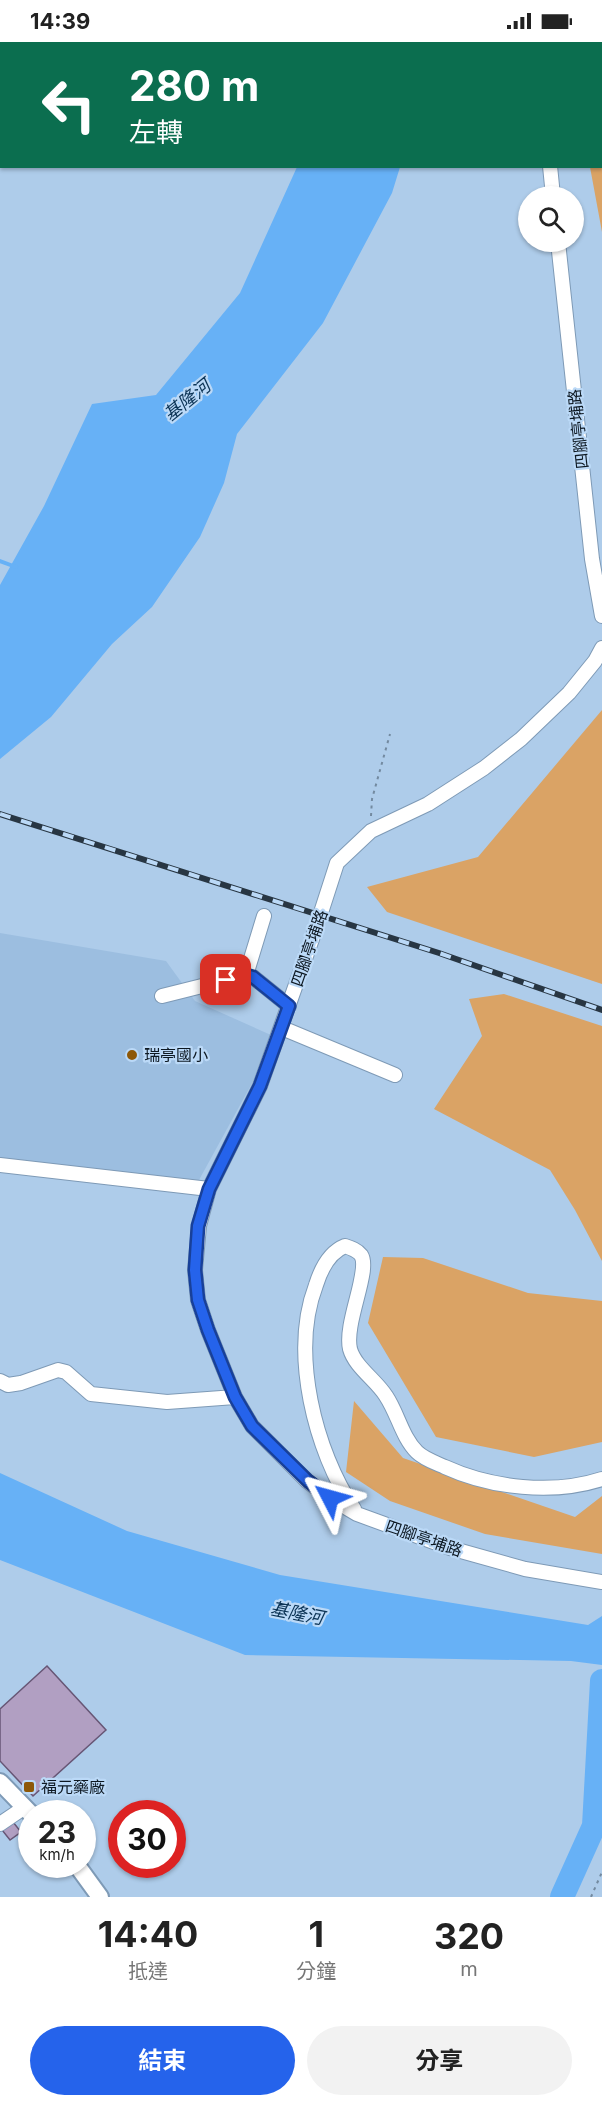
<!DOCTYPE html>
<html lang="zh-TW">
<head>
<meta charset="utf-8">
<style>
	body { margin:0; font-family:Inter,"Noto Sans TC",sans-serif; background:#f2f2f2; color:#222; height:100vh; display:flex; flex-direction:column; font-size:22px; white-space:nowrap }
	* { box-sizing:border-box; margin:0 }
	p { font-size:20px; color:#767676 }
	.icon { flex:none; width:33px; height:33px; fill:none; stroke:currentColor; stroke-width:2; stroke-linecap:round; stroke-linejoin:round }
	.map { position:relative; height:1855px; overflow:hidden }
	.drawer { display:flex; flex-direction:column; background:#fff; flex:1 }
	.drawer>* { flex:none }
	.top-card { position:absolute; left:0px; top:0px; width:603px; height:126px; box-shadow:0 2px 4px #0004; background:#0b6e4f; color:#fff; overflow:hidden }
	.fabs { position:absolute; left:518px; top:144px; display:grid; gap:12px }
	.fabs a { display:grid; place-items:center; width:66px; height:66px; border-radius:50%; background:#fff; box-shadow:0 2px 4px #0004; font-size:30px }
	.speed { position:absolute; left:18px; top:1758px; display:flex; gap:12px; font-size:30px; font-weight:700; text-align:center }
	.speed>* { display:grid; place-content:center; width:78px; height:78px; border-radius:50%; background:#fff; box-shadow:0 2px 4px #0004; line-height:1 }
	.speed small { font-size:15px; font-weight:400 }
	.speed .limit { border:9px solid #d22; background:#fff; color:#111 }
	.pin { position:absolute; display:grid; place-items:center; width:51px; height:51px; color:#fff; margin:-26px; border-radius:12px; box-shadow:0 3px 9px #0006 }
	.me { position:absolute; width:66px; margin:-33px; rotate:309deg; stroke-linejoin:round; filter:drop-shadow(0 0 4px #0008) }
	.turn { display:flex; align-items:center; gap:21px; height:126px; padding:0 30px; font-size:27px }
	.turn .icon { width:78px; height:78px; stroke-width:2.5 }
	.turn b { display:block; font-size:42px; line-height:51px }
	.eta { display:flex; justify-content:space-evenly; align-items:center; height:102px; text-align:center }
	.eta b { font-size:36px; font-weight:700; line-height:42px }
	.action { display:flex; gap:12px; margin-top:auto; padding:12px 30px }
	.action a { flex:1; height:69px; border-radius:36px; background:#2563eb; color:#fff; font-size:24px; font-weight:700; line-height:69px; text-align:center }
	.action a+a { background:#f2f2f2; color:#222 }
	.status { display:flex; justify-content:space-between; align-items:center; height:42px; padding:0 30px; background:#fff; direction:ltr }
	.status svg { height:16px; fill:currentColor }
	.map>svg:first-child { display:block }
</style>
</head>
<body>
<div class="status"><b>14:39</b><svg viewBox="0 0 49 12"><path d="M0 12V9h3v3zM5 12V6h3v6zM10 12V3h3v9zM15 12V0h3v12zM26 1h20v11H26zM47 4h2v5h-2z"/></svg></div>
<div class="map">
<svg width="602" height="1855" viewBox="0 0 602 1855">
	<rect width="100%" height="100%" fill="#aeccea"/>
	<path fill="#9cbee0" d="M0 0H262L2 2 0 66Z
		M0 891 166 919 195 959 271 993 256 1034 199 1138 94 1131 0 1116Z"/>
	<path fill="#daa365" d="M567 0H602V190L590 125 602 124V2Z
		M602 668V942L387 870 367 845 478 815Z
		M504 952 602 984V1219L575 1168 550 1128 434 1067 482 994 469 957Z
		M383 1215 423 1216 528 1251 602 1259V1400L534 1415 436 1395 368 1281Z
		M354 1359 403 1416 575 1475 602 1454V1512L485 1492 390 1459 346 1430Z"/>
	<path fill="#67b1f6" d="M297 125H400L392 151 323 281 237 392 224 441 200 495 152 565 112 602 51 675 0 717V543L44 464 92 362 156 353 240 251Z
		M0 1431 127 1489 280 1533 588 1583 602 1574V1623L571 1619 245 1613 0 1518Z"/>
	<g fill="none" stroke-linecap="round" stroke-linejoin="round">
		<path stroke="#67b1f6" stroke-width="4" d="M0 519 16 525"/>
		<path stroke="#67b1f6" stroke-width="24" d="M562 1855 594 1784 602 1639"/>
	</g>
	<path fill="#b19fc2" stroke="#675675" stroke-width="1.5" d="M47 0H113L101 2Z
		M47 1624 106 1688 33 1754 0 1719V1667Z
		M13 1780 21 1790 10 1798 2 1788Z"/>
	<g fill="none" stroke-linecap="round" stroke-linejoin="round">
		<defs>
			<path id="minor" d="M528 0V2
				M550 124 553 154
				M558 200 592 517 602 574
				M602 606 595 619 569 651 521 697 484 726 428 762 371 789 337 821 317 883 260 1044 209 1147 199 1184 195 1228 198 1258 208 1288 235 1355 252 1384 307 1439 330 1456 357 1472 450 1506 525 1527 602 1540
				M246 933 264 874
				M162 954 246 933 253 935 289 964
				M282 986 395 1033
				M0 1123 209 1147
				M0 1339 8 1343 21 1341 58 1328 66 1330 91 1352 167 1360 235 1355
				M354 1467C315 1409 290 1311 316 1243 321 1227 330 1210 345 1204 351 1206 357 1208 361 1213 371 1228 344 1281 350 1307 355 1325 376 1338 386 1354 398 1372 402 1395 417 1410 424 1417 436 1421 445 1425 491 1446 553 1453 602 1437
				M0 1782 25 1765"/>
			<path id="major" d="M0 1740 32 1773
				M76 1822 100 1855"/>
		</defs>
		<use href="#minor" stroke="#7e9ab6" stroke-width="16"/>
		<use href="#major" stroke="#7e9ab6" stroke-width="20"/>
		<path stroke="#738aa0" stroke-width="2" stroke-dasharray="3 4.5" stroke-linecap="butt" d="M371 774 372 757 390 692
			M591 1855 602 1830"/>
		<use href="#minor" stroke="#fff" stroke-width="14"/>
		<use href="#major" stroke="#fff" stroke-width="16"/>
		<defs>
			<path id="rail" d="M0 772 439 911 602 968"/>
		</defs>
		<use href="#rail" stroke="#283643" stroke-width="6"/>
		<use href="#rail" stroke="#bbd9f7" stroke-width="4" stroke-dasharray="11" stroke-linecap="butt"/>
	</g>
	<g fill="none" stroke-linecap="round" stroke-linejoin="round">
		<defs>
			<path id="route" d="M226 938 246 933 253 935 289 964 260 1044 209 1147 198 1184 195 1228 198 1258 208 1288 235 1355 252 1384 308 1439 330 1456"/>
		</defs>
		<use href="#route" stroke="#184099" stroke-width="15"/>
		<use href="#route" stroke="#2563eb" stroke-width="10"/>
	</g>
	<g fill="#8d5808" stroke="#bbd9f7" stroke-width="2">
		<circle cx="132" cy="1013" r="6"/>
		<rect x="23" y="1739" width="12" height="12" rx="3"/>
	</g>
	<g text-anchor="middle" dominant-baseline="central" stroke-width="4.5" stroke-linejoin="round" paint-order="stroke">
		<g font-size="16" fill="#0d1822" stroke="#bbd9f7">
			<text transform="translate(578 387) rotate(-96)">四腳亭埔路</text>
			<text transform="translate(309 906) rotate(-71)">四腳亭埔路</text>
			<text transform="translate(424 1496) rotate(19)">四腳亭埔路</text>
		</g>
		<g font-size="16" fill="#0d1822" stroke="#bbd9f7" text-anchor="start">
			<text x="144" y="1013">瑞亭國小</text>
			<text x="41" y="1745">福元藥廠</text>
		</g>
		<g font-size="18" font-style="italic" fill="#0b3355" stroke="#bbd9f7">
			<text transform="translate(187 358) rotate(-39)">基隆河</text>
			<text transform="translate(297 1571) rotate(11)">基隆河</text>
		</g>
	</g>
</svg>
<div class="fabs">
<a><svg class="icon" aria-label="search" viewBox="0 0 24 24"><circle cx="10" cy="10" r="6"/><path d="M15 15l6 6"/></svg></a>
</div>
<div class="speed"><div>23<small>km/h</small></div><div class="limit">30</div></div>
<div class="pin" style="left:226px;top:938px;background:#d93025"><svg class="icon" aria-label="arrive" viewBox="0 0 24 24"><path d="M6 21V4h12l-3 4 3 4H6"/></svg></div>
<svg class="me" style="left:330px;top:1456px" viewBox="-20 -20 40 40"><path d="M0-17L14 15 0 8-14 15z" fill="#2563eb" stroke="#fff" stroke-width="4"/></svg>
<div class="top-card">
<div class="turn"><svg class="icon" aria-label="left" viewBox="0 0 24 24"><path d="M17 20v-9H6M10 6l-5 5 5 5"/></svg><div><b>280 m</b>左轉</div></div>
</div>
</div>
<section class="drawer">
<div class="eta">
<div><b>14:40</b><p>抵達</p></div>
<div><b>1</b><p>分鐘</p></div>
<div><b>320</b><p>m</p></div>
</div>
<div class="action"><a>結束</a><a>分享</a></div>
</section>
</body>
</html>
